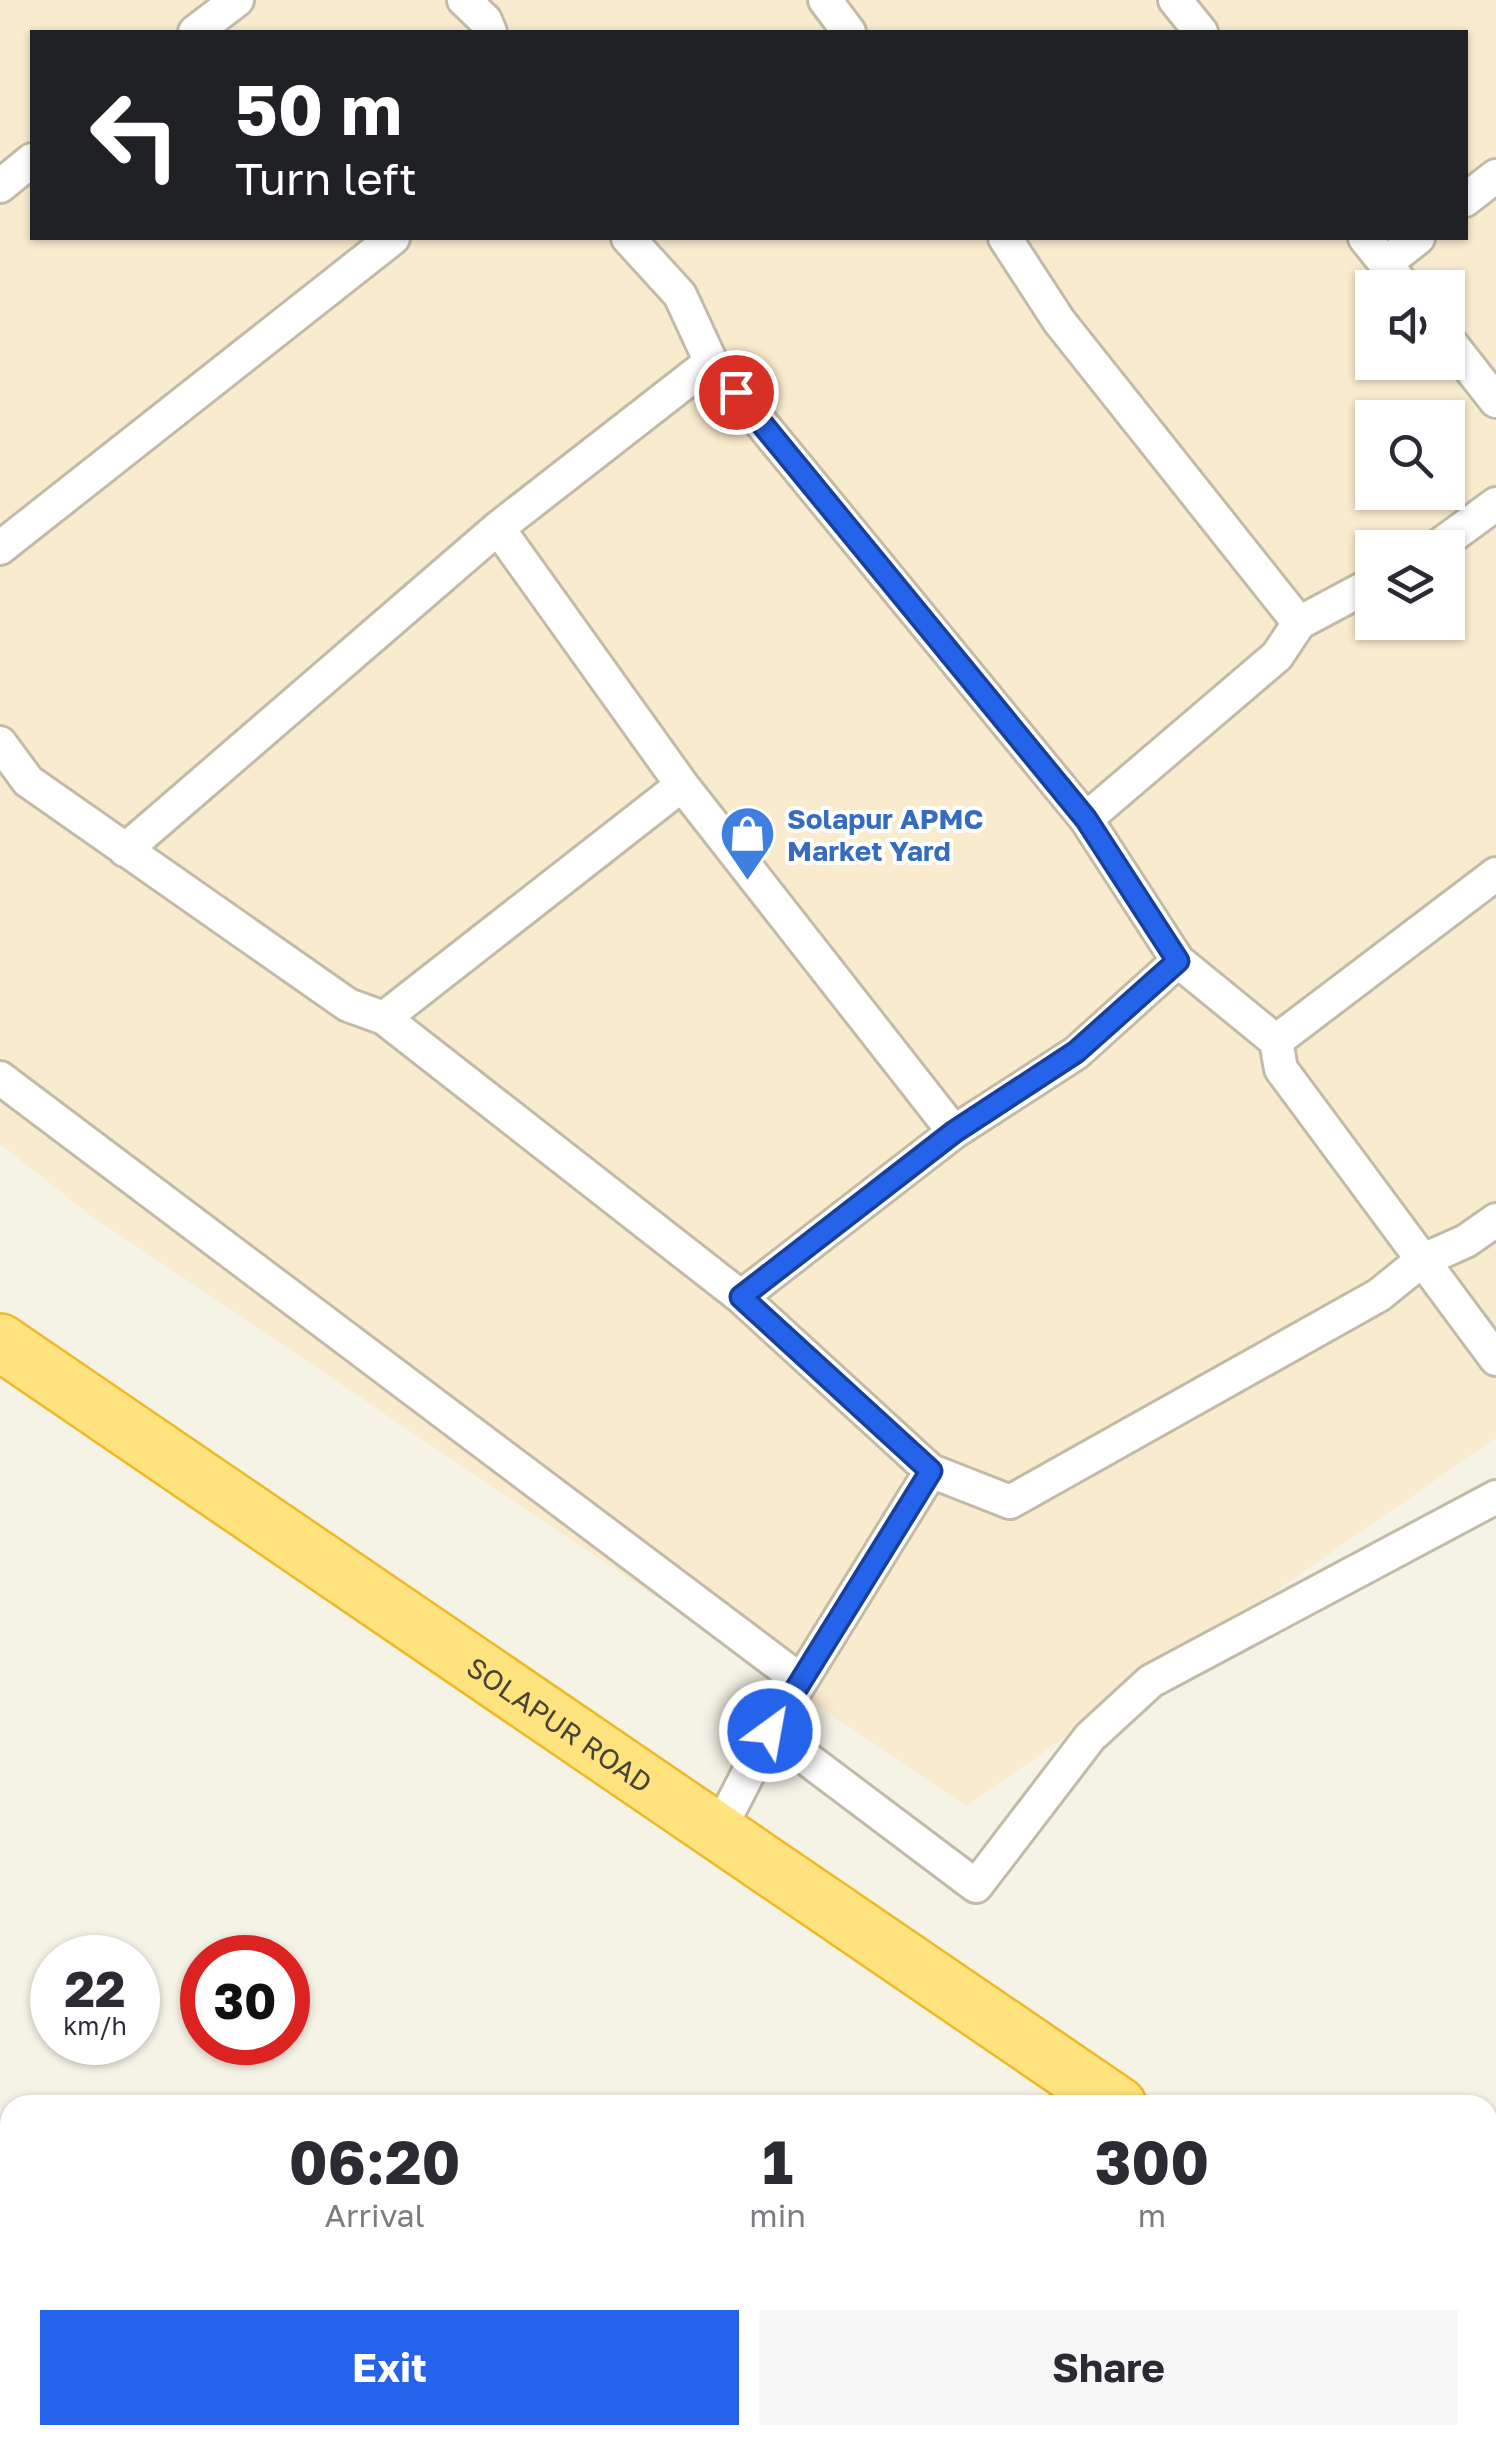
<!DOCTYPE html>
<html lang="en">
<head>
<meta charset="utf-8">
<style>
	body { margin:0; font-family:"Golos Text",sans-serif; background:#f7f7f7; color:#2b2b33; height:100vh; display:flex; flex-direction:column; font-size:38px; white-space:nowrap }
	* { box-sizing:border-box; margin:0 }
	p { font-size:32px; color:#7c7c81 }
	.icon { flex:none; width:55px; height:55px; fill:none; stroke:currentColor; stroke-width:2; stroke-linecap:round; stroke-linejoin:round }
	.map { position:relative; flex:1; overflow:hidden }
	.drawer { position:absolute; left:0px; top:2095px; width:1498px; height:350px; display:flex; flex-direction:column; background:#fff; border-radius:30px 30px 0 0; box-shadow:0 2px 8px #0004 }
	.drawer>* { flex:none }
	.guide { position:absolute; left:30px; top:30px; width:1438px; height:210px; border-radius:0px; box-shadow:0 2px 8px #0004; background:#202124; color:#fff; overflow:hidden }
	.tools { position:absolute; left:1355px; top:270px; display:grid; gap:20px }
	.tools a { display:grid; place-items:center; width:110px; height:110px; border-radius:0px; background:#fff; box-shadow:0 2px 8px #0004; font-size:50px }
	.speed { position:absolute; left:30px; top:1935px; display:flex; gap:20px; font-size:50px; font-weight:700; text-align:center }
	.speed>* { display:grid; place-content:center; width:130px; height:130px; border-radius:50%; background:#fff; box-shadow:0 2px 8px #0004; line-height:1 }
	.speed small { font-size:25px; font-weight:400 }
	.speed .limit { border:15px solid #d22; background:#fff; color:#111 }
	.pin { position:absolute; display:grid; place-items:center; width:85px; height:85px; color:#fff; margin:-42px; border:5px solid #fff; border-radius:50%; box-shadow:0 2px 10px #0007 }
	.me { position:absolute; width:110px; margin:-55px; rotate:32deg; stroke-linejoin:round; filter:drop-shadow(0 0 8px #0008) }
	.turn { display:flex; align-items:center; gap:35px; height:210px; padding:0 40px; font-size:45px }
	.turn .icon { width:130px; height:130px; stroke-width:2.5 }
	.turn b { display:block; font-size:70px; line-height:85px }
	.eta { display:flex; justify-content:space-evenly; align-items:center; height:170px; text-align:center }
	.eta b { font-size:60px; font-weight:700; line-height:70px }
	.cta { display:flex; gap:20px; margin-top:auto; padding:20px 40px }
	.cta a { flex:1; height:115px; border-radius:0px; background:#2563eb; color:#fff; font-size:40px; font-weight:700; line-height:115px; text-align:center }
	.cta a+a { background:#f7f7f7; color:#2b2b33 }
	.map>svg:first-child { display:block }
</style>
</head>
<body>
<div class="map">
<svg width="1496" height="2445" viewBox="0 0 1496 2445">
	<rect width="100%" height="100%" fill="#f5f2e6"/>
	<path fill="#f9ebce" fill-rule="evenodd" d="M0 0H1496V1438L966 1806 90 1215 0 1144ZM32 32H1465V238H32ZM1372 288H1448V362H1372ZM1372 418H1448V492H1372ZM1372 548H1448V622H1372Z"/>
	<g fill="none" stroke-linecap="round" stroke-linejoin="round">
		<defs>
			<path id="minor" d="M464 0 485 20 490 32
				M825 0 849 32
				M1175 0 1201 32
				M195 32 237 0
				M0 186 32 160
				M1465 200 1496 176
				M628 238 680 295 711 362 1086 819 1178 961 1276 1041 1281 1069 1496 1359
				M1005 238 1059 321 1299 623
				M1365 238 1405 288
				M1386 263 1418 238
				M1448 340 1496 401
				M498 528 682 785 954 1132
				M0 548 393 238
				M1436 548 1496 504
				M0 743 28 781 348 1005 384 1018 741 1297 931 1471 1010 1502 1379 1295 1421 1261 1466 1241 1496 1220
				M1086 819 1277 656 1299 623 1372 584
				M125 850 498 528 711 362
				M384 1018 682 785
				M1276 1041 1496 874
				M0 1078 801 1681
				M741 1297 954 1132 1076 1053 1178 961
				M931 1471 770 1731 976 1886 1090 1737 1151 1681 1496 1497
				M718 1832 770 1731"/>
			<g id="trunk">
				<path id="s1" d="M0 1342 1118 2105"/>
				<path d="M1488 2357 1496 2363"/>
			</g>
		</defs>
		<use href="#minor" stroke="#c1bba7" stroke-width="38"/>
		<use href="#trunk" stroke="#efb926" stroke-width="60"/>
		<use href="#minor" stroke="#fff" stroke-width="32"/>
		<use href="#trunk" stroke="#ffe37e" stroke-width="55"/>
	</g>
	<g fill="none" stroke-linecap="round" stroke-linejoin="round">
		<defs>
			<path id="route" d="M736 392 1086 819 1178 961 1076 1052 954 1132 741 1297 931 1471 770 1731"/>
		</defs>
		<use href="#route" stroke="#184099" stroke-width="25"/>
		<use href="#route" stroke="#2563eb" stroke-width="18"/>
	</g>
	<defs>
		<symbol id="shop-pin" viewBox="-11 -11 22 30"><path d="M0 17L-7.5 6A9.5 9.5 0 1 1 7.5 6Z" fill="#3f7fe0" stroke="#fff"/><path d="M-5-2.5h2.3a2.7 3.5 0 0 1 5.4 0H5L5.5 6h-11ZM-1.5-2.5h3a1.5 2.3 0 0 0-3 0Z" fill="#fff"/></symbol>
	</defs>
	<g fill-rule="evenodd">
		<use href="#shop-pin" x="716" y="802" width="63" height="86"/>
	</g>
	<g text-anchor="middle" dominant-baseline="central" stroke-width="8" stroke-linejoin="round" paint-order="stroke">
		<g font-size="28" font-weight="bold" fill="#366cbe" stroke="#fff" text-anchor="start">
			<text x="787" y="818">Solapur APMC<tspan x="787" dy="32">Market Yard</tspan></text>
		</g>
		<g font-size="28" fill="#484334" stroke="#fff">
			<text stroke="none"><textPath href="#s1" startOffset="678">SOLAPUR ROAD</textPath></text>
		</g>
	</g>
</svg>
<div class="tools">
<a><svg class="icon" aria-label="sound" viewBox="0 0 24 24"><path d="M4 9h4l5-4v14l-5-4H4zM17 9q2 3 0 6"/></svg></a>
<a><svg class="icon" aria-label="search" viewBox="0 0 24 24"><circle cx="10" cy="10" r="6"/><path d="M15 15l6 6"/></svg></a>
<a><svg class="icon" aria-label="layers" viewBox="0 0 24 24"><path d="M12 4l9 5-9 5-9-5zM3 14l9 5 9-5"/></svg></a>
</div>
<div class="speed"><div>22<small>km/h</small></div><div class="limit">30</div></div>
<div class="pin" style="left:736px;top:392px;background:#d93025"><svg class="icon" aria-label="arrive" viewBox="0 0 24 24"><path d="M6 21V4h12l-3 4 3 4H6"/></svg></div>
<svg class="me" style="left:770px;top:1731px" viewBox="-20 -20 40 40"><circle r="17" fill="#2563eb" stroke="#fff" stroke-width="3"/><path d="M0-11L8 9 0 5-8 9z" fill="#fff"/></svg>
<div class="guide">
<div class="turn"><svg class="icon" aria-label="left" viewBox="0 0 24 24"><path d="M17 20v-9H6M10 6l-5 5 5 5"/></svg><div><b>50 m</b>Turn left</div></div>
</div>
<section class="drawer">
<div class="eta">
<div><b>06:20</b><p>Arrival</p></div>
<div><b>1</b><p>min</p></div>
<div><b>300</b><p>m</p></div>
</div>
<div class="cta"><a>Exit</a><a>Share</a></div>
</section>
</div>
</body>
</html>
